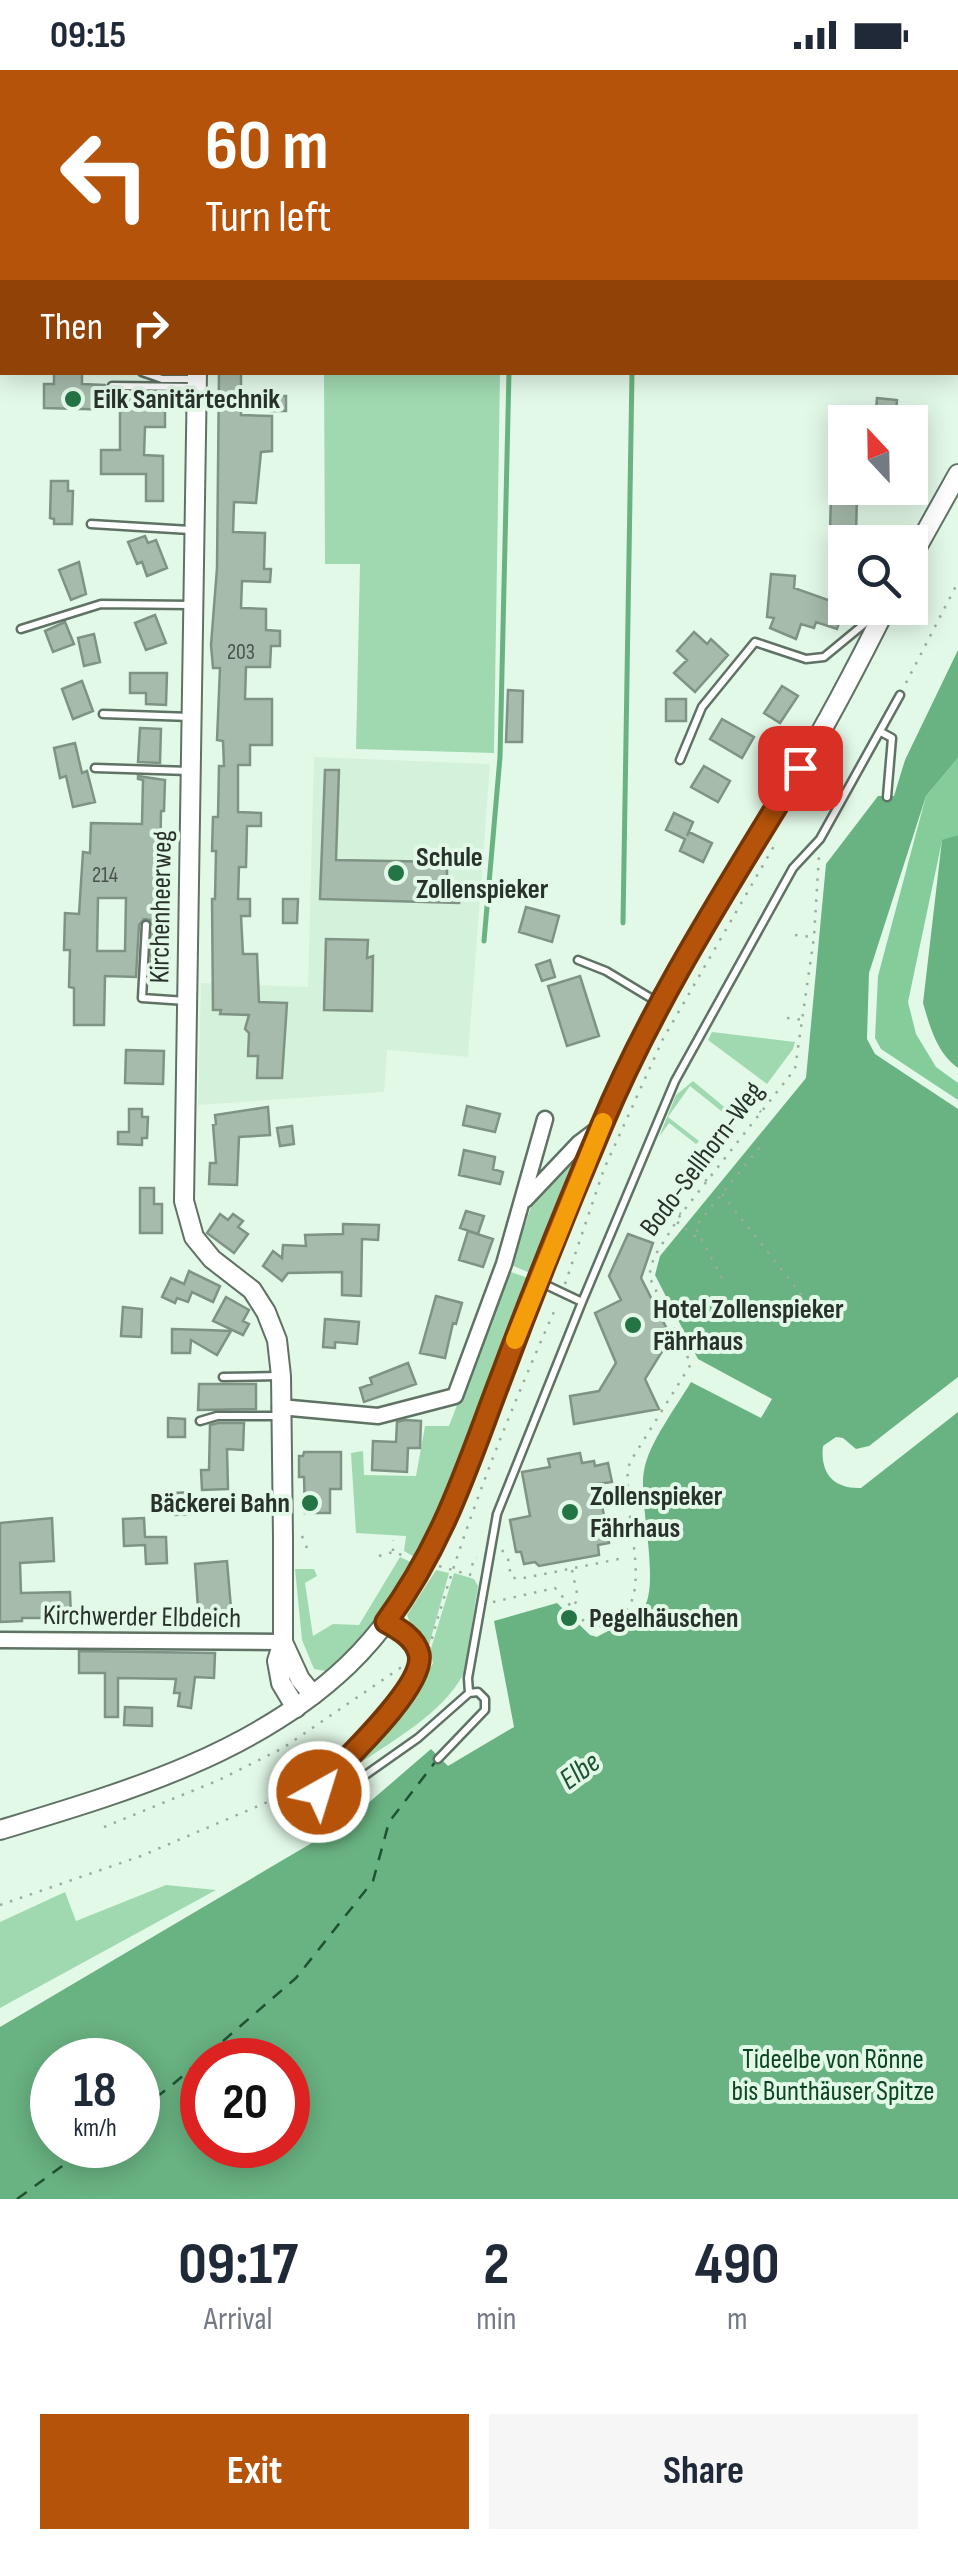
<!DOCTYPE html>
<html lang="en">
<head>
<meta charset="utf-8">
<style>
	body { margin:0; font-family:"Sofia Sans Condensed",sans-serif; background:#f6f6f7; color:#1f2937; height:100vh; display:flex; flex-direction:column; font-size:38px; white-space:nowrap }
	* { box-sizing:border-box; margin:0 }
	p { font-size:32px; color:#747a83 }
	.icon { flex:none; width:55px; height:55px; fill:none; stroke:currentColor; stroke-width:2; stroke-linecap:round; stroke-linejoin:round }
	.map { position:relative; height:2129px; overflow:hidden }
	.drawer { display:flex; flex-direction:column; background:#fff; flex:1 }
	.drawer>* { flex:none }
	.banner { position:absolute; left:0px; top:0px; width:960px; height:305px; box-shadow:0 5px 25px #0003; background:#b45309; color:#fff; overflow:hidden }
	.needle { width:65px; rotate:338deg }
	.tools { position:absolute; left:828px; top:335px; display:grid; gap:20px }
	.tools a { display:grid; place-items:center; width:100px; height:100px; border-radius:0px; background:#fff; box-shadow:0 5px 25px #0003; font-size:50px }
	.speed { position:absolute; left:30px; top:1968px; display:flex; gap:20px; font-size:50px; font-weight:700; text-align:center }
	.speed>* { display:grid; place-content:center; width:130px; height:130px; border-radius:50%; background:#fff; box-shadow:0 5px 25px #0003; line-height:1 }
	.speed small { font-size:25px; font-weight:400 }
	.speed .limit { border:15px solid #d22; background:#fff; color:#111 }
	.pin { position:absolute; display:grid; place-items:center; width:85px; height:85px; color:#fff; margin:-42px; border-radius:20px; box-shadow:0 5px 15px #0006 }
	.me { position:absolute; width:110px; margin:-55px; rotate:39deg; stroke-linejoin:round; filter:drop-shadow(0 0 8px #0008) }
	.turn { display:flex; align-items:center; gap:35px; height:210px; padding:0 40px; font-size:45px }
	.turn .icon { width:130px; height:130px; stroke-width:2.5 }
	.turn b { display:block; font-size:70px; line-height:85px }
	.then { display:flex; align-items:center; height:95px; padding:0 40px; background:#0003; gap:20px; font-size:38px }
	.eta { display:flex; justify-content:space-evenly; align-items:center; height:170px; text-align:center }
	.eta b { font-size:60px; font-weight:700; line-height:70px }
	.button { display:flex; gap:20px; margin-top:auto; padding:20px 40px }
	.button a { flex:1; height:115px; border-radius:0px; background:#b45309; color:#fff; font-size:40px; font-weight:700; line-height:115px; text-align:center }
	.button a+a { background:#f6f6f7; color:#1f2937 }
	.status { display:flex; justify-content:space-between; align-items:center; height:70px; padding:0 50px; background:#fff; direction:ltr }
	.status svg { height:28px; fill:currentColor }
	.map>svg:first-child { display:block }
</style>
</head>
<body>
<div class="status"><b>09:15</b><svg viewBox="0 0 49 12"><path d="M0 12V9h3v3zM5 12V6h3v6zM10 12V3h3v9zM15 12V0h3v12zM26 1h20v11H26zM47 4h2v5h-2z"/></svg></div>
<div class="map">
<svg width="958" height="2129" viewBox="0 0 958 2129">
	<rect width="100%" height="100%" fill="#e3f9e8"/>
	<path fill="#d4f1db" d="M314 687 490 694 468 987 387 980 384 1022 198 1035 201 913 308 917Z"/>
	<path fill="#a0d9b0" d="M324 303H500L494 683 356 679 360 494H325Z
		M712 962 795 972 793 979 767 1014 708 970Z
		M693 1011 728 1040 725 1044 690 1016 668 1047 699 1071 696 1074 669 1053 659 1067 676 1025Z
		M576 1081 580 1082 530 1203 511 1195 532 1134Z
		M508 1201 528 1208 426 1477 416 1488 404 1481 406 1466 356 1463 351 1383 363 1381 364 1405 416 1406 425 1356H449Z
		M400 1487 413 1493 398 1516 399 1521 365 1565 343 1589 325 1601 314 1599 302 1570 295 1499H314L317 1506 305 1513 313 1566 333 1554 359 1555Z
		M436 1500 449 1503 428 1579 411 1556 407 1545Z
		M454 1503 474 1509 478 1516 464 1603C443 1644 390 1672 353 1698L350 1695 413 1623 433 1593 430 1582Z
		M166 1815 216 1820 0 1938V1852L65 1822 76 1851Z"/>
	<path fill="#84cd9a" d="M958 688V765L942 771 908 932 916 964 936 997 958 1013V1030L881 979 875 968 878 906 926 726Z"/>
	<path fill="#69b281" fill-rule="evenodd" d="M958 580V688L926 726 869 903 867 969 875 984 958 1039V1307L869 1376 856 1379 843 1368 836 1367 823 1376C820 1403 833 1419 861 1418L958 1342V2129H0V1957L344 1754 431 1679 448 1696 514 1657 494 1551 557 1533 590 1565 597 1567C610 1559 634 1551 643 1539 661 1515 638 1431 644 1401 648 1374 677 1336 691 1312L761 1348 772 1329 698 1289 655 1205 660 1186 806 1008 826 794 878 726H894L905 690ZM52 1990H138V2075H52ZM202 1990H288V2075H202Z
		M958 765V998C937 983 930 957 923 933L942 770Z"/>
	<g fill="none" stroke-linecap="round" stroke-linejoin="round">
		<path stroke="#69b281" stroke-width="5" d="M623 853 632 302
			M484 871 500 687 509 302"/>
		<path stroke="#1e5332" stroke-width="2.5" stroke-dasharray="12 10" stroke-linecap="butt" d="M138 2041 171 2016 296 1908 373 1811 389 1752 436 1691
			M17 2129 91 2075"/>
	</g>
	<path fill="#a6bbab" stroke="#7f9384" stroke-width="2.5" fill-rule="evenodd" d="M54 302H82V314L105 315 111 323 165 324V357H145L144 385 163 386V431H146V404H101V380H120V340L44 338V314H54Z
		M219 302H241V345L272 346V381L261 382 256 433 234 432 233 462 265 463 264 499H271L270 512 242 511 241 538 266 539V560L280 561V576H271L270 597H246L245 629H272V675H250V695H238V742L261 743V756H247L246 797H239L238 829H250V846H241L243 884H257L259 932 287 933 282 1008H257L258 986H248L249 963 245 959 249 945 220 944 221 940H213L212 829H215L216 781H212L213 747H218L219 696H224L223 671 217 670 220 598H213L211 575 217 498Z
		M271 326H286V341H271Z
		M877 328 897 330 895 352H875Z
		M51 411H68V421H73L72 454H54V449L50 448Z
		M831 424 857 425 856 463 830 462Z
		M145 466 148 473 156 470 167 498 147 506 142 492 137 494 128 472Z
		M79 492 86 524 71 530 59 500Z
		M771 504 795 506 794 518 845 536 837 559 816 552 814 558 801 554 796 569 770 558 774 548 767 547Z
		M155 545 166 573 146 580 135 553Z
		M65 552 74 574 53 582 45 561Z
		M694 562 707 574 711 569 728 585 695 622 674 603 687 590 677 581Z
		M94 564 100 592 84 596 78 568Z
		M130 603H167L166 635 146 634V623H130Z
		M82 611 93 641 73 649 62 619Z
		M782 616 798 626 780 653 764 643Z
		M508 620 523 621 522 672H506Z
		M666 629H686V651H666Z
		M722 649 754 667 742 688 710 669Z
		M140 658 161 659 160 693 138 692Z
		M75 673 82 703 87 701 95 732 73 737 66 706 60 708 54 678Z
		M704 696 730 711 718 732 691 717Z
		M325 700H339L336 790 447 792V817H460L459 833 320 829Z
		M138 706 165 710 164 741H161L159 850H170L169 907 150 906 153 854 150 850 144 849 139 855 136 907 105 906 104 955H74V918L69 917 70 880H64L65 843 79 844 83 782 90 783 91 753 142 754 143 710 138 709ZM98 828H126L125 881H97Z
		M674 743 693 752 687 766 689 762 712 773 703 792 680 781 685 769 666 760Z
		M283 829H298L297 853H283Z
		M526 837 559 846 552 872 519 862Z
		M326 869 368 870 367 888 373 886 372 941 324 940Z
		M550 890 555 907 542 911 536 895Z
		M580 906 599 966 567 976 548 916Z
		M126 980 164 981 163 1014 125 1013Z
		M467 1036 500 1044 495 1062 463 1055Z
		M268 1037 270 1065 239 1067 237 1115 209 1114 210 1093H216L213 1055 216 1054 215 1045Z
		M129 1039H142V1047H148L147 1068H142V1075L118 1074V1062H129Z
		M292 1056 294 1074 280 1076 277 1058Z
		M464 1080 495 1087 493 1099 503 1102 500 1114 459 1105Z
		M140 1118H154V1134H162V1163H140Z
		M466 1141 484 1146 478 1164 460 1158Z
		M220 1144 228 1150 233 1144 243 1151 238 1157 248 1164 234 1183 207 1163Z
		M343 1154 379 1155 378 1170 362 1169 361 1226 342 1225V1202L288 1203 282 1211 263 1196 273 1181 282 1188 283 1175 306 1176 305 1165 343 1164Z
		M468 1161 493 1169 483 1197 459 1190Z
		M628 1164 653 1173 641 1208 671 1267 645 1309 659 1339 574 1354 570 1326 599 1321 616 1293 595 1243 621 1230 609 1206Z
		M189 1201 220 1216 213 1232 192 1222 188 1232 177 1228 175 1233 162 1227 171 1208 184 1214Z
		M436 1226 462 1233 456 1254 453 1253 445 1288 420 1283Z
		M226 1227 249 1240 243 1251 249 1254 243 1265 213 1251Z
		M123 1237 142 1239 141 1267 121 1266Z
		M325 1249 359 1252 357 1274 335 1272V1278L323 1277Z
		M172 1259 206 1260 231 1261 217 1285 191 1270 190 1283H172Z
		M408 1293 416 1314 364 1332 360 1318 372 1314 370 1308Z
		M199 1314H256V1339L198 1340Z
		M168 1348 185 1349V1367H168Z
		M405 1350 421 1351 420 1378H408L407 1402 372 1400 373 1371 396 1372 397 1352Z
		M218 1353H244L243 1380 227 1379 228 1419 202 1420 201 1400H209L210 1355Z
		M304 1382H341V1419H330V1443H305L304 1407H299V1386H303Z
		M580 1383 582 1393 594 1391 595 1396 608 1393 612 1412 598 1414 609 1473 598 1475 599 1485 539 1496 535 1492 524 1494 521 1482H516L510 1450 530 1446 522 1402 550 1397 548 1389Z
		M191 1422 192 1444 175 1445 174 1423Z
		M52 1448 54 1491 20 1493 21 1523 70 1522 71 1548H22V1551L0 1552V1453Z
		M144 1448 145 1467H166L167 1493 146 1494 145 1475 124 1476 123 1449Z
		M227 1491 232 1550 199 1553 195 1494Z
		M79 1581 215 1583 214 1608 195 1607 191 1638 178 1636 180 1623H174L176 1609 118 1608V1647H105V1603H79Z
		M125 1637 152 1638V1656L124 1655Z"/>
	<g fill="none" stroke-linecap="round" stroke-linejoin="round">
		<defs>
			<path id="service" d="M167 2 168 0
				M401 2V0
				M450 2V0
				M491 2 492 0
				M544 2V0
				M771 2V0
				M958 171V153
				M142 302 162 309H195
				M112 316 196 317
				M91 454 190 460
				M21 559 101 534 191 535
				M103 644 191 647
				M881 662 892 668 887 727
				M680 690 702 637 755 572 806 589 824 587 875 545
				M95 698 189 701
				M146 855 142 928 186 931
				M578 890 606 901 659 933
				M542 1213 582 1232
				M223 1307 280 1306
				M200 1351 217 1346H279
				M387 1552C399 1559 416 1568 419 1584 425 1615 345 1690 323 1713L319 1722 328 1728 337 1725 418 1668 469 1623 478 1622 485 1629V1640L438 1689
				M469 1623 468 1608 497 1444 582 1232 675 1011 793 798 820 769 900 625"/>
			<path id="minor" d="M525 1130 579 1073 599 1058
				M280 1337 378 1346 455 1326 504 1194 545 1049
				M0 1570 283 1572"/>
			<path id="tertiary" d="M47 0 63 2
				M910 490 958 404
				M0 1760C122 1723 254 1685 348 1595 431 1515 463 1408 503 1303 541 1202 580 1099 626 1001 675 896 740 799 800 698 831 646 859 592 886 538"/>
			<path id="secondary" d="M202 2V0
				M197 302 184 1131 194 1167 212 1189 252 1220 266 1242 277 1270 281 1306 283 1467V1572L277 1591 281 1613 296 1638
				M283 1572 300 1609 313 1625"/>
		</defs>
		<use href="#service" stroke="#5f7264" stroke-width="11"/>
		<use href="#minor" stroke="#5f7264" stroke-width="19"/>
		<use href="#tertiary" stroke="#5f7264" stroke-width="22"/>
		<use href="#secondary" stroke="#5f7264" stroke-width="22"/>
		<path stroke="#9bac9f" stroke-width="2.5" stroke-dasharray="2.5 8" stroke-linecap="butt" d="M910 528 926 498
			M906 613 958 512
			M795 865 812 867
			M787 948 804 950
			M743 1028 761 1042
			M689 1096 707 1111
			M722 1124 822 1251
			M661 1133 681 1144
			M677 1152 702 1172
			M722 1208 695 1157 760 1077
			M565 1214 604 1099 663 969 774 776
			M302 1466 309 1483
			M502 1480 508 1489 511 1507 519 1509 619 1489
			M393 1481V1470
			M379 1486 393 1482 408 1487
			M439 1496 470 1505 474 1488H477
			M572 1500 578 1528
			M493 1532 555 1518 588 1556 597 1558C606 1554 618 1550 625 1542 652 1513 618 1429 630 1392L691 1294 649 1206 654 1187 681 1144 795 999 814 867 819 785
			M429 1579C462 1460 507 1347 557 1235
			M104 1757 219 1710 283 1678 406 1594
			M0 1835 141 1786 277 1728 292 1740"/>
		<use href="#service" stroke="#fff" stroke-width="6"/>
		<use href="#minor" stroke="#fff" stroke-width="14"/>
		<use href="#tertiary" stroke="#fff" stroke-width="18"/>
		<use href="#secondary" stroke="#fff" stroke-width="18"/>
		<path stroke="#9bac9f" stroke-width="2.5" stroke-dasharray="2.5 8" stroke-linecap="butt" d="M570 1543 578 1528"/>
	</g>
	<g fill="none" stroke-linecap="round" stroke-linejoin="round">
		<defs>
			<path id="route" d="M319 1722 323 1713C345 1690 426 1615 419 1584 415 1568 399 1559 386 1552 445 1471 467 1396 502 1305 533 1222 566 1139 601 1057 654 930 729 815 800 698"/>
		</defs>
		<use href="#route" stroke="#753606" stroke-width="25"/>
		<use href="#route" stroke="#b45309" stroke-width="18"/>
		<path stroke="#f59e0b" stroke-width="18" d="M515 1270 603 1052"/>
	</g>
	<g fill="#257445" stroke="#e3f9e8" stroke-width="4">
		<circle cx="73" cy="329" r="10"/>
		<circle cx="396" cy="803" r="10"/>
		<circle cx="633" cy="1255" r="10"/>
		<circle cx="310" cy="1433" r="10"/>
		<circle cx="570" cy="1442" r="10"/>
		<circle cx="569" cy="1548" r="10"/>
	</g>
	<g text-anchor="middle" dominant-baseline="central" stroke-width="8" stroke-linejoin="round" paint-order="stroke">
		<g font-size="22" fill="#48544b">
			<text x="241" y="582">203</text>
			<text x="105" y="805">214</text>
		</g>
		<g font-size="28" font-weight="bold" fill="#29312b" stroke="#e3f9e8" text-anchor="start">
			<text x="93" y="329">Eilk Sanitärtechnik</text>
			<text x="416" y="787">Schule<tspan x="416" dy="32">Zollenspieker</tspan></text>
			<text x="653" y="1239">Hotel Zollenspieker<tspan x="653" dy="32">Fährhaus</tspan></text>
			<text x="590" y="1426">Zollenspieker<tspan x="590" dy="32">Fährhaus</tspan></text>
			<text x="290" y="1433" text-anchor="end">Bäckerei Bahn</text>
			<text x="589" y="1548">Pegelhäuschen</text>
		</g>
		<g font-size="28" fill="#29312b" stroke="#e3f9e8">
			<text transform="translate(161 837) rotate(-89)">Kirchenheerweg</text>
			<text transform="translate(702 1089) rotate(-53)">Bodo-Sellhorn-Weg</text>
			<text transform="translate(142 1547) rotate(1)">Kirchwerder Elbdeich</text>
		</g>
		<g font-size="28" fill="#0c4524" stroke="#e3f9e8">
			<text x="833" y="1989">Tideelbe von Rönne<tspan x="833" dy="32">bis Bunthäuser Spitze</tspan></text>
		</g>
		<g font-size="30" font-style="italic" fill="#1e5332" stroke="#e3f9e8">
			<text transform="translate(580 1701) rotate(-36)">Elbe</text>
		</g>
	</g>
</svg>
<div class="tools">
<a><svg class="needle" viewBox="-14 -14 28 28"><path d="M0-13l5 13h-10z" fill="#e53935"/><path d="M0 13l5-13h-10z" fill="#747a83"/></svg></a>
<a><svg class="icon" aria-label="search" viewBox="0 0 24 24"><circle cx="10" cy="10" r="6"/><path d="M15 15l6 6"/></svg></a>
</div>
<div class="speed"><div>18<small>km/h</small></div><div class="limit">20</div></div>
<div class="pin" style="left:800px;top:698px;background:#d93025"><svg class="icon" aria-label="arrive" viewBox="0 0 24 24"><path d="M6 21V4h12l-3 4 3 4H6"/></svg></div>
<svg class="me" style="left:319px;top:1722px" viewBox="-20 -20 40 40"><circle r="17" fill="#b45309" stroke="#fff" stroke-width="3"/><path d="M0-11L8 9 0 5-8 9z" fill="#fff"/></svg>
<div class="banner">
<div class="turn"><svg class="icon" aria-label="left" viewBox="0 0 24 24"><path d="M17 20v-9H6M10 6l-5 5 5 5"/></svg><div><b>60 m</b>Turn left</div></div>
<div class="then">Then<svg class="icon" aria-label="right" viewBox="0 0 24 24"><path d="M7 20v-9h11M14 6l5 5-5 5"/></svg></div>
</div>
</div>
<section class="drawer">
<div class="eta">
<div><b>09:17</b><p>Arrival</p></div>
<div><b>2</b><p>min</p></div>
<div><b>490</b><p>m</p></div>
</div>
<div class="button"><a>Exit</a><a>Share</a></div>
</section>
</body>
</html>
